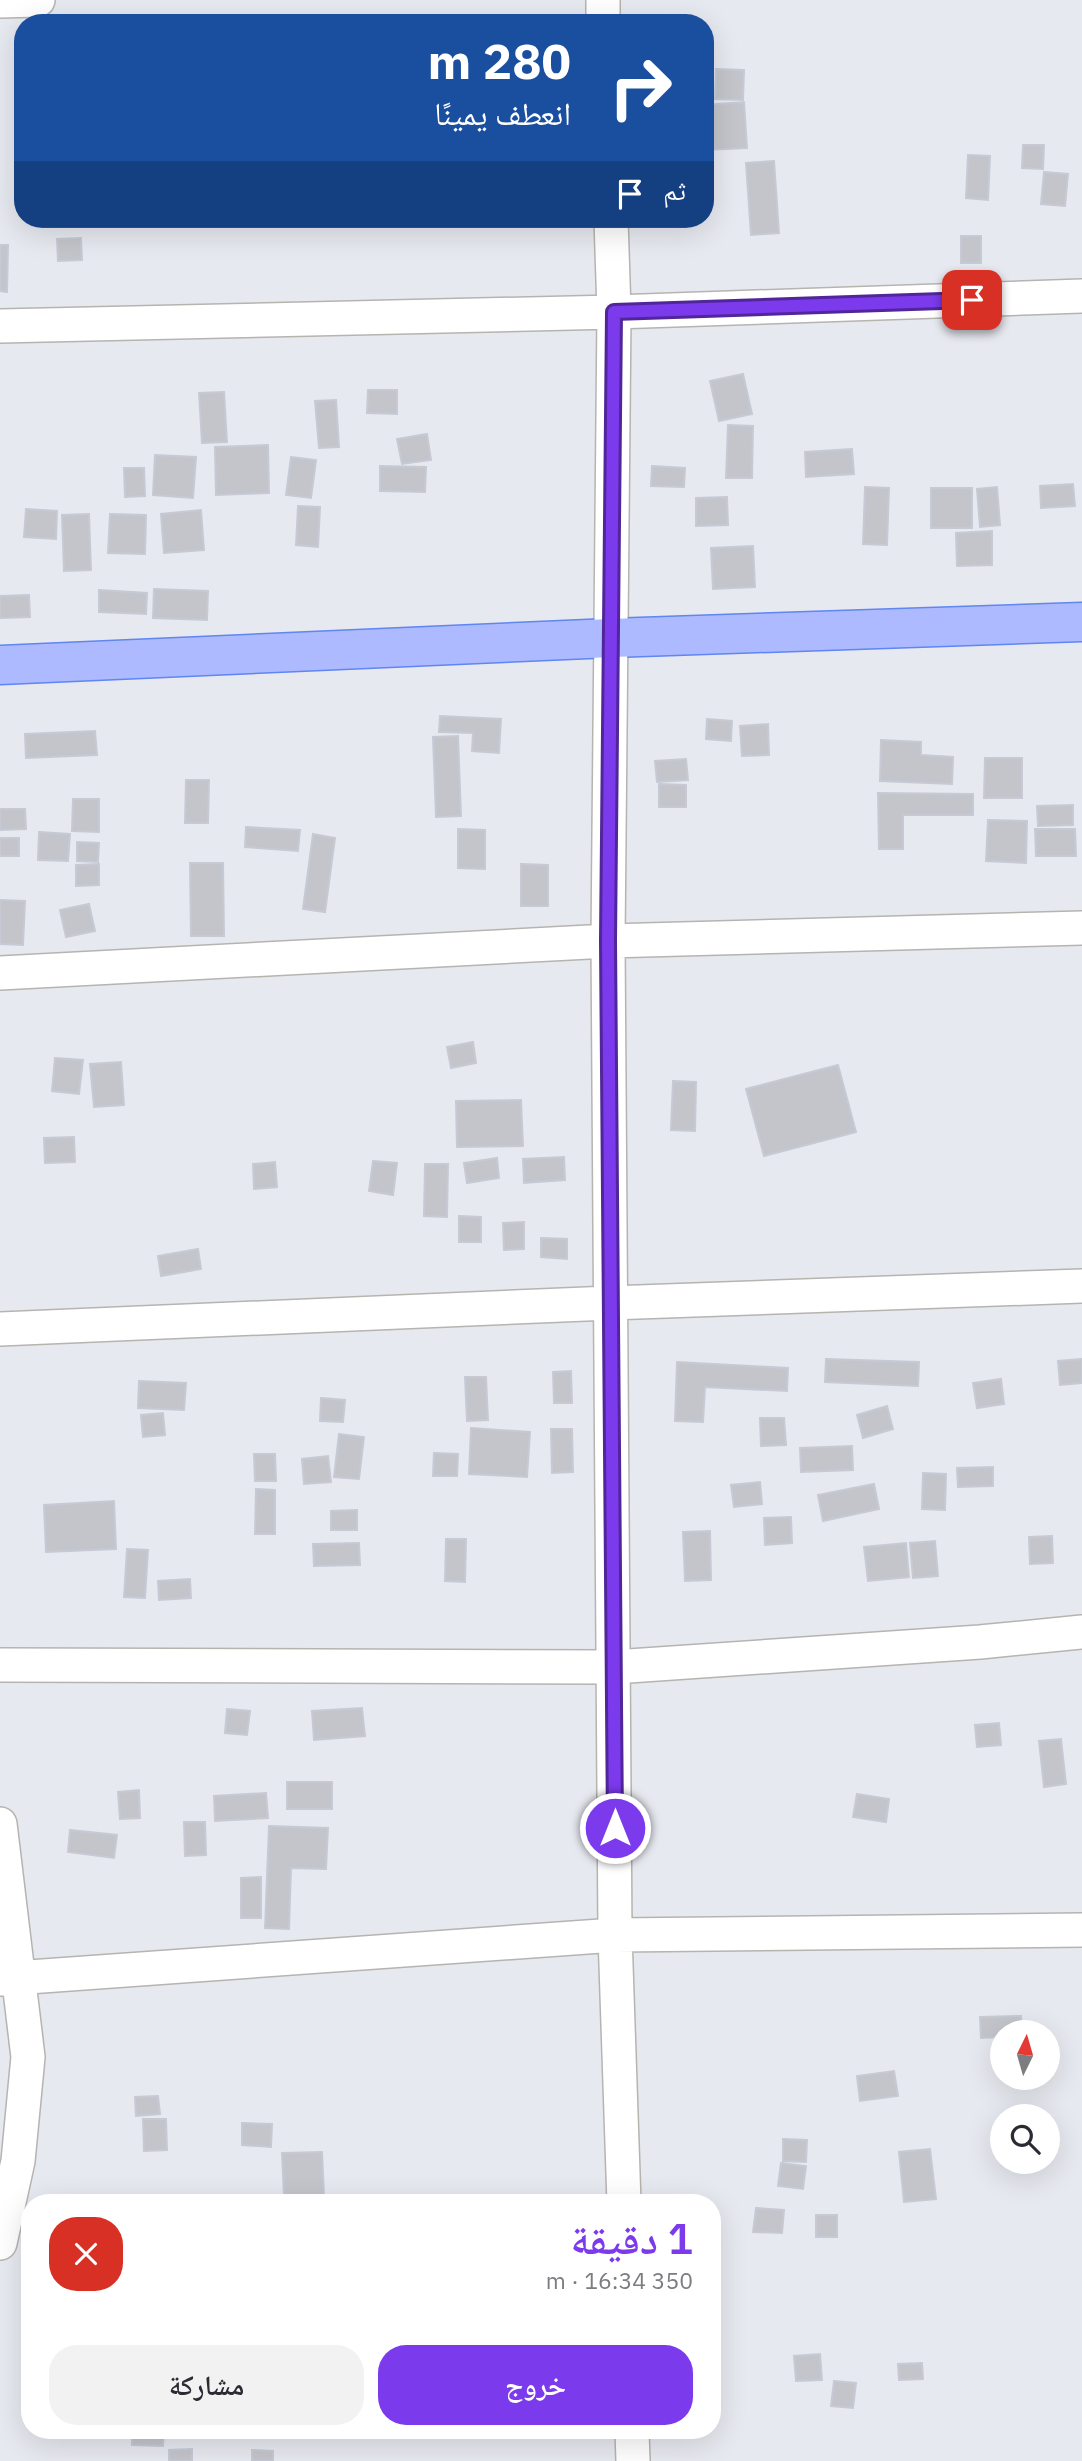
<!DOCTYPE html>
<html lang="ar">
<head>
<meta charset="utf-8">
<style>
	body { margin:0; font-family:"IBM Plex Sans","Noto Naskh Arabic",sans-serif; background:#f2f2f3; color:#2b2b33; direction:rtl; height:100vh; display:flex; flex-direction:column; font-size:26px; white-space:nowrap }
	* { box-sizing:border-box; margin:0 }
	p { font-size:23px; color:#7c7c81 }
	.icon { flex:none; width:38px; height:38px; fill:none; stroke:currentColor; stroke-width:2; stroke-linecap:round; stroke-linejoin:round }
	.map { position:relative; flex:1; overflow:hidden; direction:ltr }
	.side { position:absolute; left:21px; top:2194px; width:700px; height:245px; display:flex; flex-direction:column; background:#fff; border-radius:28px; box-shadow:0 7px 28px #0002; direction:rtl }
	.side>* { flex:none }
	.banner { position:absolute; left:14px; top:14px; width:700px; height:214px; border-radius:28px; box-shadow:0 7px 28px #0002; direction:rtl; background:#1a4fa0; color:#fff; overflow:hidden }
	.needle { width:46px; rotate:5deg }
	.buttons { position:absolute; left:990px; top:2020px; display:grid; gap:14px }
	.buttons a { display:grid; place-items:center; width:70px; height:70px; border-radius:50%; background:#fff; box-shadow:0 7px 28px #0002; font-size:35px }
	.pin { position:absolute; display:grid; place-items:center; width:60px; height:60px; color:#fff; margin:-30px; border-radius:14px; box-shadow:0 4px 10px #0006 }
	.me { position:absolute; width:77px; margin:-38px; rotate:0deg; stroke-linejoin:round; filter:drop-shadow(0 0 5px #0008) }
	.turn { display:flex; align-items:center; gap:24px; height:147px; padding:0 28px; font-size:32px }
	.turn .icon { width:91px; height:91px; stroke-width:2.5 }
	.turn b { display:block; font-size:49px; line-height:60px }
	.then { display:flex; align-items:center; height:66px; padding:0 28px; background:#0003; gap:14px; font-size:26px }
	.round { display:grid; place-items:center; flex:none; width:74px; height:74px; border-radius:28px; background:#f2f2f3 }
	.head { display:flex; align-items:center; justify-content:space-between; height:119px; padding:0 28px }
	h1 { font-size:42px; font-weight:600; line-height:52px; color:#7c3aed }
	.action { display:flex; gap:14px; margin-top:auto; padding:14px 28px }
	.action a { flex:1; height:80px; border-radius:28px; background:#7c3aed; color:#fff; font-size:28px; font-weight:600; line-height:80px; text-align:center }
	.action a+a { background:#f2f2f3; color:#2b2b33 }
	.map>svg:first-child { display:block }
</style>
</head>
<body>
<div class="map">
<svg width="1082" height="2461" viewBox="0 0 1082 2461">
	<rect width="100%" height="100%" fill="#e7e9f0"/>
	<path fill="#c3c5cb" stroke="#c5cad5" stroke-width="2" d="M716 69 744 70 743 100 715 99Z
		M744 102 747 148 705 150V105Z
		M1023 145H1044L1043 169 1022 168Z
		M968 155 990 156 988 200 966 198Z
		M774 161 779 233 751 235 746 163Z
		M1044 172 1068 174 1065 206 1041 204Z
		M961 236H981V263H961Z
		M81 238 82 260 58 261 57 239Z
		M0 245H8L7 292 0 291Z
		M743 374 752 414 719 421 710 381Z
		M368 390H397V414L367 413Z
		M224 392 227 442 202 443 199 393Z
		M336 400 339 447 319 448 315 401Z
		M728 425 753 426 752 478H726Z
		M427 434 431 460 402 464 397 439Z
		M268 445 269 493 216 495 215 447Z
		M852 449 854 474 806 477 805 452Z
		M155 455 196 457 193 498 153 495Z
		M291 457 316 460 311 498 286 495Z
		M380 466 426 467 425 492 380 491Z
		M652 466 685 468 684 487 651 486Z
		M124 468H144L145 496 125 497Z
		M1073 484 1075 506 1041 508 1040 486Z
		M865 487 889 488 887 545 863 544Z
		M997 487 1000 525 980 527 977 489Z
		M931 488H972V528H931Z
		M727 497 728 525 696 526V498Z
		M298 506 320 507 318 547 296 545Z
		M26 509 57 511 56 539 24 537Z
		M201 510 204 550 164 553 161 514Z
		M89 514 91 570 64 571 62 515Z
		M110 514 146 515 145 554 108 553Z
		M992 531V565L957 566 956 533Z
		M753 546 755 587 713 589 711 548Z
		M154 589 208 591 207 620 153 618Z
		M99 590 147 593 146 614 99 612Z
		M29 595 30 617 0 618V596Z
		M440 716 501 719 499 753 472 751 473 733 439 732Z
		M707 719 732 721 731 741 706 739Z
		M768 724 769 755 742 756 740 726Z
		M95 731 97 755 26 758 25 734Z
		M458 736 461 816 436 817 433 737Z
		M881 740 921 742V755L953 757 952 784 880 781Z
		M985 758H1022V798H984Z
		M686 759 688 780 657 782 655 761Z
		M186 780H209L208 823H185Z
		M659 784 686 785V807H659Z
		M878 793 973 794V815H903V849H879Z
		M73 799H99V832L72 831Z
		M1073 805V825L1038 826 1037 806Z
		M0 809H25L26 829 0 830Z
		M988 820 1027 821 1026 863 986 861Z
		M246 827 300 830 298 851 245 847Z
		M458 829 485 830V869L458 868Z
		M1035 829H1075L1076 856H1036Z
		M39 832 70 834 68 861 38 860Z
		M313 834 335 838 325 912 303 909Z
		M0 838H19V856H0Z
		M77 842 99 843 98 862 77 861Z
		M190 863H223L224 936H191Z
		M99 864V885L76 886V865Z
		M521 864 548 865V906H521Z
		M0 900 25 901 23 945 0 944Z
		M89 904 95 931 66 937 60 910Z
		M473 1042 476 1063 451 1068 447 1047Z
		M55 1058 83 1060 79 1094 52 1091Z
		M121 1062 124 1105 94 1107 90 1064Z
		M838 1065 856 1132 764 1156 746 1089Z
		M673 1081 696 1082 695 1131 671 1130Z
		M521 1100 523 1146 457 1147 456 1101Z
		M74 1137 75 1162 45 1163 44 1138Z
		M564 1157 565 1180 524 1183 523 1159Z
		M497 1158 499 1178 467 1183 464 1163Z
		M373 1161 397 1163 393 1195 369 1191Z
		M275 1162 277 1187 254 1189 253 1164Z
		M425 1164H448L447 1217 424 1216Z
		M459 1216 481 1217V1242H459Z
		M524 1222V1249L504 1250 503 1223Z
		M541 1238 567 1239V1259L541 1257Z
		M198 1249 201 1269 161 1276 158 1256Z
		M826 1359 919 1362 918 1386 825 1382Z
		M1082 1359V1383L1060 1385 1058 1361Z
		M677 1362 788 1368 787 1391 705 1387 703 1422 675 1421Z
		M571 1371 572 1403H554L553 1372Z
		M465 1377H486L488 1420 467 1421Z
		M1001 1379 1004 1404 977 1408 973 1383Z
		M139 1381 186 1383 184 1410 138 1408Z
		M321 1398 345 1400 343 1422 320 1421Z
		M887 1406 893 1429 863 1438 857 1415Z
		M163 1413 165 1435 143 1437 141 1415Z
		M760 1418H784L786 1445 761 1446Z
		M471 1428 530 1432 527 1477 469 1474Z
		M551 1429H572L573 1472 552 1473Z
		M339 1434 364 1437 359 1479 334 1477Z
		M852 1446 853 1470 801 1472 800 1448Z
		M434 1453 458 1454 457 1476H433Z
		M254 1454H275L276 1481H255Z
		M328 1456 331 1482 304 1484 302 1459Z
		M993 1467V1486L958 1487 957 1468Z
		M923 1473 946 1474 945 1510 922 1509Z
		M760 1482 762 1504 734 1507 731 1485Z
		M874 1484 879 1509 823 1521 818 1495Z
		M256 1489 275 1490V1534H255Z
		M114 1501 116 1549 46 1552 44 1505Z
		M357 1510V1530H331V1511Z
		M791 1517 792 1543 765 1545 764 1518Z
		M710 1531 711 1580 685 1581 683 1532Z
		M1052 1536 1053 1563 1030 1564 1029 1537Z
		M446 1539H466L465 1582 445 1581Z
		M935 1541 938 1576 913 1578 910 1543Z
		M359 1543 360 1565 314 1566 313 1544Z
		M906 1543 909 1577 868 1581 864 1547Z
		M127 1549 148 1550 145 1598 124 1597Z
		M190 1579 191 1598 159 1600 158 1581Z
		M362 1708 365 1736 314 1740 312 1711Z
		M227 1709 250 1711 247 1735 225 1733Z
		M999 1723 1001 1745 977 1747 975 1725Z
		M1061 1739 1066 1784 1044 1787 1039 1741Z
		M287 1782H332V1809H287Z
		M139 1790 140 1818 120 1819 118 1792Z
		M266 1793 268 1818 215 1821 214 1796Z
		M857 1794 889 1799 886 1822 853 1817Z
		M184 1822H205L206 1855 185 1856Z
		M269 1826 328 1828 326 1869 291 1868 289 1929 265 1928Z
		M70 1830 117 1835 114 1858 68 1852Z
		M261 1877V1918H241V1878Z
		M1021 2016 1022 2032H1003V2037L981 2038 980 2017Z
		M894 2071 898 2096 860 2101 857 2076Z
		M158 2096 160 2114 136 2116 135 2097Z
		M143 2119H166L167 2150 144 2151Z
		M242 2123 272 2124 271 2147 242 2145Z
		M783 2139 807 2140 806 2162 783 2161Z
		M930 2149 936 2199 904 2202 899 2152Z
		M322 2152 324 2195 284 2196 282 2153Z
		M781 2163 806 2166 803 2189 778 2186Z
		M756 2208 784 2210 782 2233 753 2232Z
		M816 2215H837V2237H816Z
		M820 2354 822 2380 796 2381 794 2356Z
		M922 2363 923 2379 899 2380 898 2364Z
		M834 2381 856 2383 853 2408 831 2406Z
		M132 2431H164L163 2446 132 2445Z
		M192 2449V2461H169V2450Z
		M252 2450 273 2451V2461H252Z"/>
	<g fill="none" stroke-linecap="round" stroke-linejoin="round">
		<defs>
			<path id="street" d="M603 0V23
				M0 1 38 0
				M611 219 614 312 608 941 615 1935 624 2203
				M0 326 614 312 1082 296
				M0 973 608 941 1082 928
				M0 1329 610 1303 1082 1286
				M0 1665 614 1667 980 1642 1082 1632
				M0 1824 28 2057 18 2161 0 2243
				M0 1979 615 1935 1082 1930
				M632 2431 633 2461"/>
			<path id="primary" d="M0 665 611 638 1082 622"/>
		</defs>
		<use href="#street" stroke="#b6b4af" stroke-width="36"/>
		<use href="#primary" stroke="#5f86f1" stroke-width="41"/>
		<use href="#street" stroke="#fff" stroke-width="33"/>
		<use href="#primary" stroke="#adbaff" stroke-width="38"/>
	</g>
	<g fill="none" stroke-linecap="round" stroke-linejoin="round">
		<defs>
			<path id="route" d="M615 1828 608 941 614 312 972 300"/>
		</defs>
		<use href="#route" stroke="#51269a" stroke-width="18"/>
		<use href="#route" stroke="#7c3aed" stroke-width="12"/>
	</g>
</svg>
<div class="buttons">
<a><svg class="needle" viewBox="-14 -14 28 28"><path d="M0-13l5 13h-10z" fill="#e53935"/><path d="M0 13l5-13h-10z" fill="#7c7c81"/></svg></a>
<a><svg class="icon" aria-label="search" viewBox="0 0 24 24"><circle cx="10" cy="10" r="6"/><path d="M15 15l6 6"/></svg></a>
</div>
<div class="pin" style="left:972px;top:300px;background:#d93025"><svg class="icon" aria-label="arrive" viewBox="0 0 24 24"><path d="M6 21V4h12l-3 4 3 4H6"/></svg></div>
<svg class="me" style="left:615px;top:1828px" viewBox="-20 -20 40 40"><circle r="17" fill="#7c3aed" stroke="#fff" stroke-width="3"/><path d="M0-11L8 9 0 5-8 9z" fill="#fff"/></svg>
<div class="banner">
<div class="turn"><svg class="icon" aria-label="right" viewBox="0 0 24 24"><path d="M7 20v-9h11M14 6l5 5-5 5"/></svg><div><b>280 m</b>انعطف يمينًا</div></div>
<div class="then">ثم<svg class="icon" aria-label="arrive" viewBox="0 0 24 24"><path d="M6 21V4h12l-3 4 3 4H6"/></svg></div>
</div>
<section class="side">
<div class="head"><div><h1>1 دقيقة</h1><p>350 m · 16:34</p></div><a class="round" style="background:#d93025;color:#fff"><svg class="icon" aria-label="close" viewBox="0 0 24 24"><path d="M6 6l12 12M18 6L6 18"/></svg></a></div>
<div class="action"><a>خروج</a><a>مشاركة</a></div>
</section>
</div>
</body>
</html>
